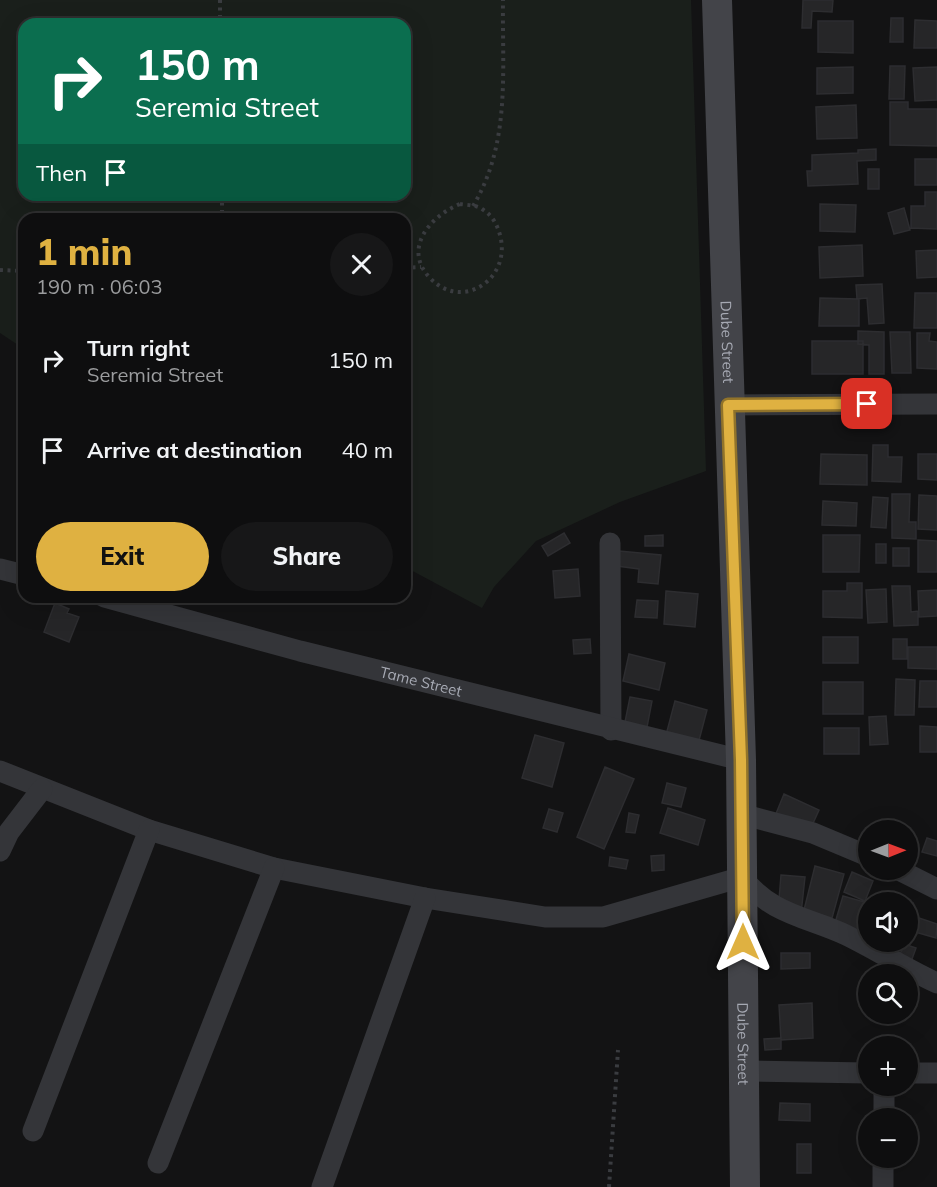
<!DOCTYPE html>
<html lang="en">
<head>
<meta charset="utf-8">
<style>
	body { margin:0; font-family:Mulish,sans-serif; background:#171718; color:#f1f3f6; height:100vh; display:flex; flex-direction:column; font-size:22px; white-space:nowrap }
	* { box-sizing:border-box; margin:0 }
	p { font-size:20px; color:#9b9c9e }
	.icon { flex:none; width:33px; height:33px; fill:none; stroke:currentColor; stroke-width:2; stroke-linecap:round; stroke-linejoin:round }
	.map { position:relative; flex:1; overflow:hidden }
	.drawer { position:absolute; left:18px; top:213px; width:393px; height:390px; display:flex; flex-direction:column; background:#0e0e0f; border-radius:18px; box-shadow:0 6px 24px #0002,0 0 0 2px #2e2e2f }
	.drawer>* { flex:none }
	.top-card { position:absolute; left:18px; top:18px; width:393px; height:183px; border-radius:18px; box-shadow:0 6px 24px #0002,0 0 0 2px #2e2e2f; background:#0b6e4f; color:#fff; overflow:hidden }
	.needle { width:39px; rotate:89deg }
	.controls { position:absolute; left:858px; top:820px; display:grid; gap:12px }
	.controls a { display:grid; place-items:center; width:60px; height:60px; border-radius:50%; background:#0e0e0f; box-shadow:0 6px 24px #0002,0 0 0 2px #2e2e2f; font-size:30px }
	.pin { position:absolute; display:grid; place-items:center; width:51px; height:51px; color:#fff; margin:-26px; border-radius:12px; box-shadow:0 3px 9px #0006 }
	.me { position:absolute; width:66px; margin:-33px; rotate:0deg; stroke-linejoin:round; filter:drop-shadow(0 0 4px #0008) }
	.turn { display:flex; align-items:center; gap:21px; height:126px; padding:0 18px; font-size:27px }
	.turn .icon { width:78px; height:78px; stroke-width:2.5 }
	.turn b { display:block; font-size:42px; line-height:51px }
	.then { display:flex; align-items:center; height:57px; padding:0 18px; background:#0003; gap:12px; font-size:22px }
	.round { display:grid; place-items:center; flex:none; width:63px; height:63px; border-radius:32px; background:#171718 }
	.overview { display:flex; align-items:center; justify-content:space-between; height:102px; padding:0 18px }
	h1 { font-size:36px; font-weight:800; line-height:45px; color:#dfb141 }
	.cta { display:flex; gap:12px; margin-top:auto; padding:12px 18px }
	.cta a { flex:1; height:69px; border-radius:36px; background:#dfb141; color:#111; font-size:24px; font-weight:800; line-height:69px; text-align:center }
	.cta a+a { background:#171718; color:#f1f3f6 }
	ul { padding:0; list-style:none }
	li { display:flex; align-items:center; gap:18px; height:90px; padding:0 18px }
	li div { flex:1 }
	li b { display:block; font-size:22px }
	li em { font-style:normal }
	.map>svg:first-child { display:block }
</style>
</head>
<body>
<div class="map">
<svg width="937" height="1187" viewBox="0 0 937 1187">
	<rect width="100%" height="100%" fill="#131314"/>
	<path fill="#1a1f1b" fill-rule="evenodd" d="M0 0H691L706 471 620 502 536 541 494 587 482 608 405 567V219H24V349L0 333ZM24 24H405V195H24Z"/>
	<path fill="#262628" stroke="#2d2d30" stroke-width="1.5" d="M803 0H833L832 12 812 11 811 28H802Z
		M891 18H903V42H890Z
		M915 20 937 21V48H914Z
		M818 21H853V53L818 52Z
		M890 66H905L904 99H889Z
		M853 67V93L817 94V68Z
		M937 67V100L915 101 913 68Z
		M890 102H908V109H937V146L890 145Z
		M856 105 857 138 817 139 816 107Z
		M876 149V160L857 161 858 184 808 186 807 171H812V155L858 153V150Z
		M915 159H937V185H915Z
		M868 169H879V189H868Z
		M925 192H937V229L911 228V206H925Z
		M820 204 856 205 855 232 820 231Z
		M904 208 910 230 894 234 888 213Z
		M862 245 863 276 820 278 819 247Z
		M937 250V277L917 278 916 251Z
		M882 284 884 323 869 324 867 298 857 299 856 285Z
		M915 293H937V328H914Z
		M820 298 859 299V326H819Z
		M858 331 884 332V374H869V345L858 344Z
		M890 332H910L911 373H892Z
		M917 333H930L929 341 937 342V369L917 368Z
		M812 341H863V374H812Z
		M873 445H888V457H902L901 482 872 481Z
		M821 454 867 455V485L820 484Z
		M918 454H937V480L918 479Z
		M892 494H910L909 522H916V539L892 538Z
		M919 495 937 496V530L918 529Z
		M873 497 888 498 886 528 871 527Z
		M823 501 857 503 856 526 822 525Z
		M564 533 570 543 548 556 542 546Z
		M663 535V546H645V536Z
		M823 535H860L859 572H823Z
		M918 540 937 541V572H918Z
		M876 544H886V563H876Z
		M893 548H909V566H893Z
		M619 551 661 555 658 584 638 582 639 569 617 566Z
		M578 569 580 596 555 598 553 571Z
		M847 583H862V618L823 617V591H847Z
		M892 586H910L911 612 918 611V625L894 626Z
		M886 589 887 622 868 623 866 590Z
		M937 590V616L919 617 918 591Z
		M666 591 698 594 695 627 664 624Z
		M637 600 658 601 657 618 635 617Z
		M55 603 69 609 67 613 79 617 69 642 44 632Z
		M823 637H858V663H823Z
		M590 639 591 653 574 654 573 640Z
		M893 639H907V659H893Z
		M908 647H937V669L908 668Z
		M629 654 665 663 659 690 623 681Z
		M896 679 915 680 914 715H895Z
		M920 681H937V707H919Z
		M823 682H863V714H823Z
		M630 697 652 701 647 727 625 722Z
		M675 701 707 710 698 744 666 735Z
		M886 716 888 744 870 745 869 717Z
		M920 726 937 727V752H920Z
		M824 728H859V754H824Z
		M535 735 564 743 552 787 522 778Z
		M605 767 634 779 604 849 577 837Z
		M667 783 686 788 681 807 662 803Z
		M784 794 819 810 809 832 775 816Z
		M668 808 705 820 698 845 660 833Z
		M549 809 563 813 557 832 543 828Z
		M629 813 639 815 635 833 626 832Z
		M927 838 937 841V856L922 852Z
		M664 855V870L652 871 651 856Z
		M610 857 628 860 626 869 609 866Z
		M815 866 844 874 832 918 804 910Z
		M852 872 873 881 865 901 844 892Z
		M781 875 805 877 801 914 778 912Z
		M882 894 913 903 908 920V903H879Z
		M843 896 868 903 859 941 832 933Z
		M919 918 937 924 936 938 915 932Z
		M904 944 916 948 908 970 896 965Z
		M781 953H810V968L781 969Z
		M812 1003 813 1038 781 1040 779 1005Z
		M781 1038V1049L765 1050 764 1039Z
		M780 1103 810 1104V1121L779 1120Z
		M797 1144H811V1173H797Z"/>
	<g fill="none" stroke-linecap="round" stroke-linejoin="round">
		<path stroke="#3a3c40" stroke-width="4" stroke-dasharray="3 4.5" stroke-linecap="butt" d="M220 0V24
			M222 195V219
			M460 204C466 205 477 205 482 209 492 215 497 224 500 235 512 279 462 312 430 278 402 249 430 216 460 204Z
			M473 206C511 143 502 71 503 0
			M405 268 421 267
			M0 270 24 271
			M609 1187 618 1050"/>
		<g stroke="#343539" stroke-width="21">
			<path d="M728 405 937 404"/>
			<path d="M610 543 611 730"/>
			<path d="M0 569 24 575"/>
			<path id="s1" d="M104 597 300 651 741 760"/>
			<path d="M0 771 149 830 274 868 425 898 545 917H603L742 877C770 914 807 917 846 935 877 950 906 969 937 983"/>
			<path d="M741 814 813 833 868 856"/>
			<path d="M0 851 9 832 42 789"/>
			<path d="M899 870 937 889"/>
			<path d="M743 1071 868 1073"/>
			<path d="M908 1073H937"/>
			<path d="M884 1119V1086"/>
			<path d="M33 1131 149 830"/>
			<path d="M158 1163 274 868"/>
			<path d="M322 1187 425 898"/>
			<path d="M883 1187V1158"/>
		</g>
		<path stroke="#434449" stroke-width="30" id="s2" d="M717 0 741 760 745 1187"/>
	</g>
	<g fill="none" stroke-linecap="round" stroke-linejoin="round">
		<defs>
			<path id="route" d="M743 942 741 760 728 405 867 404"/>
		</defs>
		<use href="#route" stroke="#91732a" stroke-width="15"/>
		<use href="#route" stroke="#dfb141" stroke-width="10"/>
	</g>
	<g text-anchor="middle" dominant-baseline="central" stroke-width="6" stroke-linejoin="round" paint-order="stroke">
		<g font-size="15" fill="#a6a9b3" stroke="#0e0e0f">
			<text stroke="none"><textPath href="#s2" startOffset="342">Dube Street</textPath></text>
			<text stroke="none"><textPath href="#s1" startOffset="328">Tame Street</textPath></text>
			<text stroke="none"><textPath href="#s2" startOffset="1044">Dube Street</textPath></text>
		</g>
	</g>
</svg>
<div class="controls">
<a><svg class="needle" viewBox="-14 -14 28 28"><path d="M0-13l5 13h-10z" fill="#e53935"/><path d="M0 13l5-13h-10z" fill="#9b9c9e"/></svg></a>
<a><svg class="icon" aria-label="sound" viewBox="0 0 24 24"><path d="M4 9h4l5-4v14l-5-4H4zM17 9q2 3 0 6"/></svg></a>
<a><svg class="icon" aria-label="search" viewBox="0 0 24 24"><circle cx="10" cy="10" r="6"/><path d="M15 15l6 6"/></svg></a>
<a>+</a>
<a>−</a>
</div>
<div class="pin" style="left:867px;top:404px;background:#d93025"><svg class="icon" aria-label="arrive" viewBox="0 0 24 24"><path d="M6 21V4h12l-3 4 3 4H6"/></svg></div>
<svg class="me" style="left:743px;top:942px" viewBox="-20 -20 40 40"><path d="M0-17L14 15 0 8-14 15z" fill="#dfb141" stroke="#fff" stroke-width="4"/></svg>
<div class="top-card">
<div class="turn"><svg class="icon" aria-label="right" viewBox="0 0 24 24"><path d="M7 20v-9h11M14 6l5 5-5 5"/></svg><div><b>150 m</b>Seremia Street</div></div>
<div class="then">Then<svg class="icon" aria-label="arrive" viewBox="0 0 24 24"><path d="M6 21V4h12l-3 4 3 4H6"/></svg></div>
</div>
<section class="drawer">
<div class="overview"><div><h1>1 min</h1><p>190 m · 06:03</p></div><a class="round"><svg class="icon" aria-label="close" viewBox="0 0 24 24"><path d="M6 6l12 12M18 6L6 18"/></svg></a></div>
<ul>
<li><svg class="icon" aria-label="right" viewBox="0 0 24 24"><path d="M7 20v-9h11M14 6l5 5-5 5"/></svg><div><b>Turn right</b><p>Seremia Street</p></div><em>150 m</em></li>
<li><svg class="icon" aria-label="arrive" viewBox="0 0 24 24"><path d="M6 21V4h12l-3 4 3 4H6"/></svg><div><b>Arrive at destination</b></div><em>40 m</em></li>
</ul>
<div class="cta"><a>Exit</a><a>Share</a></div>
</section>
</div>
</body>
</html>
